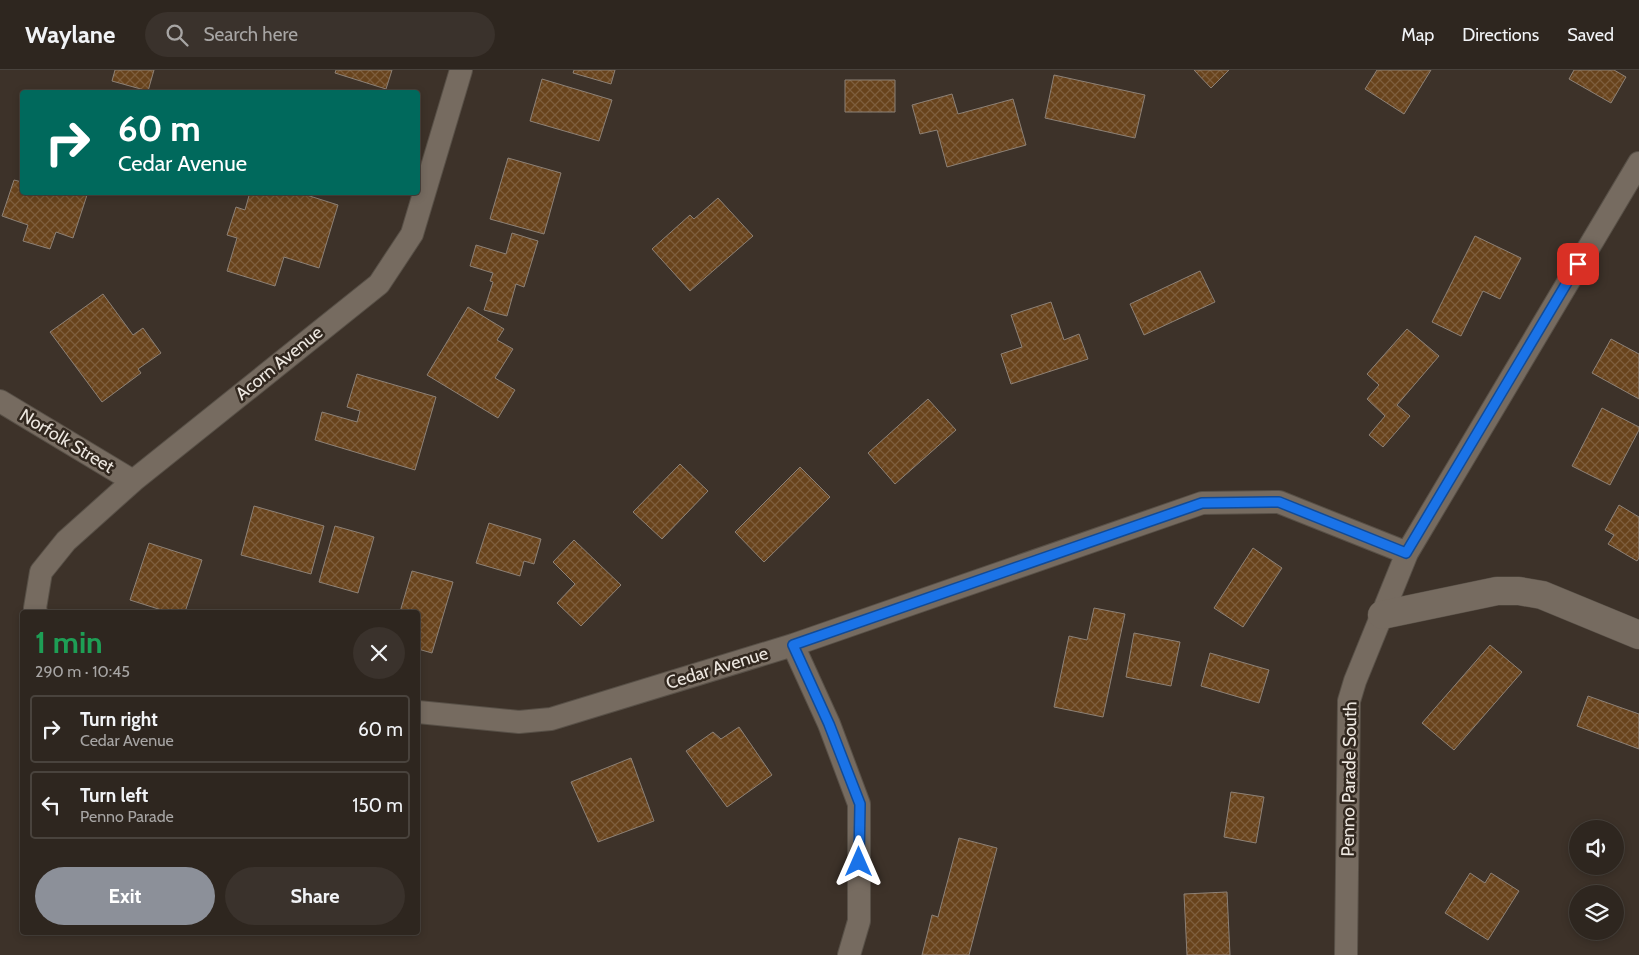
<!DOCTYPE html>
<html lang="en">
<head>
<meta charset="utf-8">
<style>
	body { margin:0; font-family:Cabin,sans-serif; background:#3a322c; color:#f1f3f6; height:100vh; display:flex; flex-direction:column; font-size:19px; white-space:nowrap }
	* { box-sizing:border-box; margin:0 }
	p { font-size:16px; color:#a7a5a4 }
	.icon { flex:none; width:28px; height:28px; fill:none; stroke:currentColor; stroke-width:2; stroke-linecap:round; stroke-linejoin:round }
	.map { position:relative; flex:1; overflow:hidden }
	.side { position:absolute; left:20px; top:540px; width:400px; height:325px; display:flex; flex-direction:column; background:#2e261f; border-radius:5px; box-shadow:0 2px 8px #0003,0 0 0 1px #49433d }
	.side>* { flex:none }
	.top-card { position:absolute; left:20px; top:20px; width:400px; height:105px; border-radius:5px; box-shadow:0 2px 8px #0003,0 0 0 1px #49433d; background:#00695c; color:#fff; overflow:hidden }
	.controls { position:absolute; left:1569px; top:750px; display:grid; gap:10px }
	.controls a { display:grid; place-items:center; width:55px; height:55px; border-radius:50%; background:#2e261f; box-shadow:0 2px 8px #0003,0 0 0 1px #49433d; font-size:25px }
	.pin { position:absolute; display:grid; place-items:center; width:42px; height:42px; color:#fff; margin:-21px; border-radius:10px; box-shadow:0 2px 8px #0006 }
	.me { position:absolute; width:55px; margin:-28px; rotate:0deg; stroke-linejoin:round; filter:drop-shadow(0 0 4px #0008) }
	.turn { display:flex; align-items:center; gap:18px; height:105px; padding:0 15px; font-size:22px }
	.turn .icon { width:65px; height:65px; stroke-width:2.5 }
	.turn b { display:block; font-size:35px; line-height:42px }
	.round { display:grid; place-items:center; flex:none; width:52px; height:52px; border-radius:26px; background:#3a322c }
	.summary { display:flex; align-items:center; justify-content:space-between; height:85px; padding:0 15px }
	h1 { font-size:30px; font-weight:800; line-height:38px; color:#1e9e55 }
	.action { display:flex; gap:10px; margin-top:auto; padding:10px 15px }
	.action a { flex:1; height:58px; border-radius:30px; background:#8c9099; color:#fff; font-size:20px; font-weight:800; line-height:58px; text-align:center }
	.action a+a { background:#3a322c; color:#f1f3f6 }
	ul { padding:0; list-style:none }
	li { display:flex; align-items:center; gap:15px; height:68px; margin:0 10px 8px; padding:0 5px; border:2px solid #49433d; border-radius:5px }
	li div { flex:1 }
	li b { display:block; font-size:19px }
	li em { font-style:normal }
	header { display:flex; align-items:center; gap:30px; box-sizing:border-box; height:70px; padding:0 25px; background:#2e261f; border-bottom:1px solid #49433d }
	header strong { font-size:24px }
	nav { display:flex; gap:28px; margin-inline-start:auto; font-size:18px }
	.search { width:350px; height:45px; background:#3a322c; display:flex; align-items:center; gap:12px; box-sizing:border-box; padding:0 18px; border-radius:28px; color:#a7a5a4; font-size:19px }
	.map>svg:first-child { display:block }
</style>
</head>
<body>
<header>
<strong>Waylane</strong>
<div class="search"><svg class="icon" aria-label="search" viewBox="0 0 24 24"><circle cx="10" cy="10" r="6"/><path d="M15 15l6 6"/></svg>Search here</div>
<nav><a>Map</a><a>Directions</a><a>Saved</a></nav>
</header>
<div class="map">
<svg width="1639" height="885" viewBox="0 0 1639 885">
	<defs>
		<pattern id="building-cross-hatch" width="8" height="8" patternUnits="userSpaceOnUse" patternTransform="scale(1.25)"><rect width="8" height="8" fill="#68431c"/><path d="M0 0l8 8M0 8l8-8" fill="none" stroke="#7e5e3d"/></pattern>
	</defs>
	<rect width="100%" height="100%" fill="#3d3229"/>
	<path fill="url(#building-cross-hatch)" stroke="#8d8176" d="M115 0H154L148 21 112 11Z
		M336 0H392L386 19 335 3Z
		M574 0H615L611 14 573 3Z
		M1194 0H1229L1211 18Z
		M1377 0H1431L1404 44 1365 19Z
		M1574 0H1614L1626 7 1611 33 1569 9Z
		M1054 5 1145 25 1135 68 1045 48Z
		M542 9 612 30 599 71 530 51Z
		M845 10H895V42H845Z
		M952 24 958 44 1013 29 1026 75 947 97 937 60 920 64 912 35Z
		M508 88 561 103 544 164 490 149Z
		M14 110 22 112V122H88L73 168 56 162 50 179 23 171 28 155 2 146Z
		M250 122H297L338 135 319 198 284 187 275 216 227 201 237 168 227 165 236 137 245 140Z
		M718 128 753 166 690 221 652 179 690 145 694 149Z
		M512 163 538 171 524 217 516 214 507 246 484 240 493 212 490 211 493 203 470 196 476 175 506 184Z
		M1475 166 1521 188 1500 229 1483 221 1461 266 1432 252Z
		M1200 201 1215 232 1144 265 1130 234Z
		M103 224 133 265 143 258 161 283 138 299 141 303 102 332 50 262Z
		M1051 232 1064 270 1079 264 1088 289 1011 314 1001 284 1022 277 1011 245Z
		M468 237 504 259 497 270 513 279 495 308 515 320 498 348 427 305Z
		M1407 259 1439 286 1397 335 1410 346 1383 377 1369 365 1385 346 1367 329 1379 315 1367 304Z
		M1611 269 1639 284V329L1592 303Z
		M357 304 436 327 415 400 315 370 322 342 357 352 360 341 347 337Z
		M928 329 956 360 895 414 868 383Z
		M1602 338 1639 357V360L1610 415 1572 396Z
		M680 394 708 421 662 469 633 442Z
		M800 397 830 427 764 492 735 462Z
		M1619 435 1639 447V488L1637 491 1608 474 1614 465 1605 460Z
		M254 436 324 456 311 504 241 485Z
		M489 453 541 469 534 494 524 491 520 506 476 493Z
		M335 456 374 467 358 523 319 512Z
		M574 470 621 515 581 556 557 533 575 514 553 492Z
		M149 473 202 490 185 542H168L130 530Z
		M1253 478 1282 498 1243 557 1214 538Z
		M412 501 453 512 432 583 418 579V542H400Z
		M1094 538 1125 544 1103 647 1054 637 1069 566 1087 570Z
		M1134 563 1180 572 1171 616 1126 607Z
		M1490 575 1522 602 1454 680 1422 653Z
		M1210 583 1269 600 1259 633 1201 616Z
		M1588 626 1639 644V679L1577 656Z
		M739 657 772 705 727 737 686 681 713 662 721 669Z
		M631 688 654 751 598 772 571 712Z
		M1231 722 1264 727 1256 773 1224 767Z
		M959 768 997 778 969 885H922L932 845 938 847Z
		M1470 803 1485 813 1491 803 1519 821 1488 870 1445 843Z
		M1227 822 1230 885H1187L1184 824Z"/>
	<g fill="none" stroke-linecap="round" stroke-linejoin="round">
		<defs>
			<path id="minor" d="M0 331 133 411
				M36 542 35 538 41 502 66 471 133 411 379 214 412 164 461 0
				M793 575 829 654 859 734V851L849 885
				M418 642 519 652 551 649 793 575 1202 433 1279 432 1407 483
				M1346 885 1349 631 1355 611 1407 483 1639 93"/>
			<path id="tertiary" d="M1382 545 1497 521H1519L1542 525 1639 565"/>
		</defs>
		<use href="#minor" stroke="#585047" stroke-width="24"/>
		<use href="#tertiary" stroke="#585047" stroke-width="29"/>
		<use href="#minor" stroke="#766b60" stroke-width="22"/>
		<use href="#tertiary" stroke="#766b60" stroke-width="28"/>
	</g>
	<g fill="none" stroke-linecap="round" stroke-linejoin="round">
		<defs>
			<path id="route" d="M859 792 860 734 829 654 793 575 1202 433 1279 432 1406 483 1578 194"/>
		</defs>
		<use href="#route" stroke="#114b97" stroke-width="12"/>
		<use href="#route" stroke="#1a73e8" stroke-width="9"/>
	</g>
	<g text-anchor="middle" dominant-baseline="central" stroke-width="5" stroke-linejoin="round" paint-order="stroke">
		<g font-size="18" fill="#eee8e1" stroke="#32281f">
			<text transform="translate(279 293) rotate(-39)">Acorn Avenue</text>
			<text transform="translate(67 371) rotate(31)">Norfolk Street</text>
			<text transform="translate(717 598) rotate(-17)">Cedar Avenue</text>
			<text transform="translate(1349 709) rotate(-89)">Penno Parade South</text>
		</g>
	</g>
</svg>
<div class="controls">
<a><svg class="icon" aria-label="sound" viewBox="0 0 24 24"><path d="M4 9h4l5-4v14l-5-4H4zM17 9q2 3 0 6"/></svg></a>
<a><svg class="icon" aria-label="layers" viewBox="0 0 24 24"><path d="M12 4l9 5-9 5-9-5zM3 14l9 5 9-5"/></svg></a>
</div>
<div class="pin" style="left:1578px;top:194px;background:#d93025"><svg class="icon" aria-label="arrive" viewBox="0 0 24 24"><path d="M6 21V4h12l-3 4 3 4H6"/></svg></div>
<svg class="me" style="left:859px;top:792px" viewBox="-20 -20 40 40"><path d="M0-17L14 15 0 8-14 15z" fill="#1a73e8" stroke="#fff" stroke-width="4"/></svg>
<div class="top-card">
<div class="turn"><svg class="icon" aria-label="right" viewBox="0 0 24 24"><path d="M7 20v-9h11M14 6l5 5-5 5"/></svg><div><b>60 m</b>Cedar Avenue</div></div>
</div>
<section class="side">
<div class="summary"><div><h1>1 min</h1><p>290 m · 10:45</p></div><a class="round"><svg class="icon" aria-label="close" viewBox="0 0 24 24"><path d="M6 6l12 12M18 6L6 18"/></svg></a></div>
<ul>
<li><svg class="icon" aria-label="right" viewBox="0 0 24 24"><path d="M7 20v-9h11M14 6l5 5-5 5"/></svg><div><b>Turn right</b><p>Cedar Avenue</p></div><em>60 m</em></li>
<li><svg class="icon" aria-label="left" viewBox="0 0 24 24"><path d="M17 20v-9H6M10 6l-5 5 5 5"/></svg><div><b>Turn left</b><p>Penno Parade</p></div><em>150 m</em></li>
</ul>
<div class="action"><a>Exit</a><a>Share</a></div>
</section>
</div>
</body>
</html>
